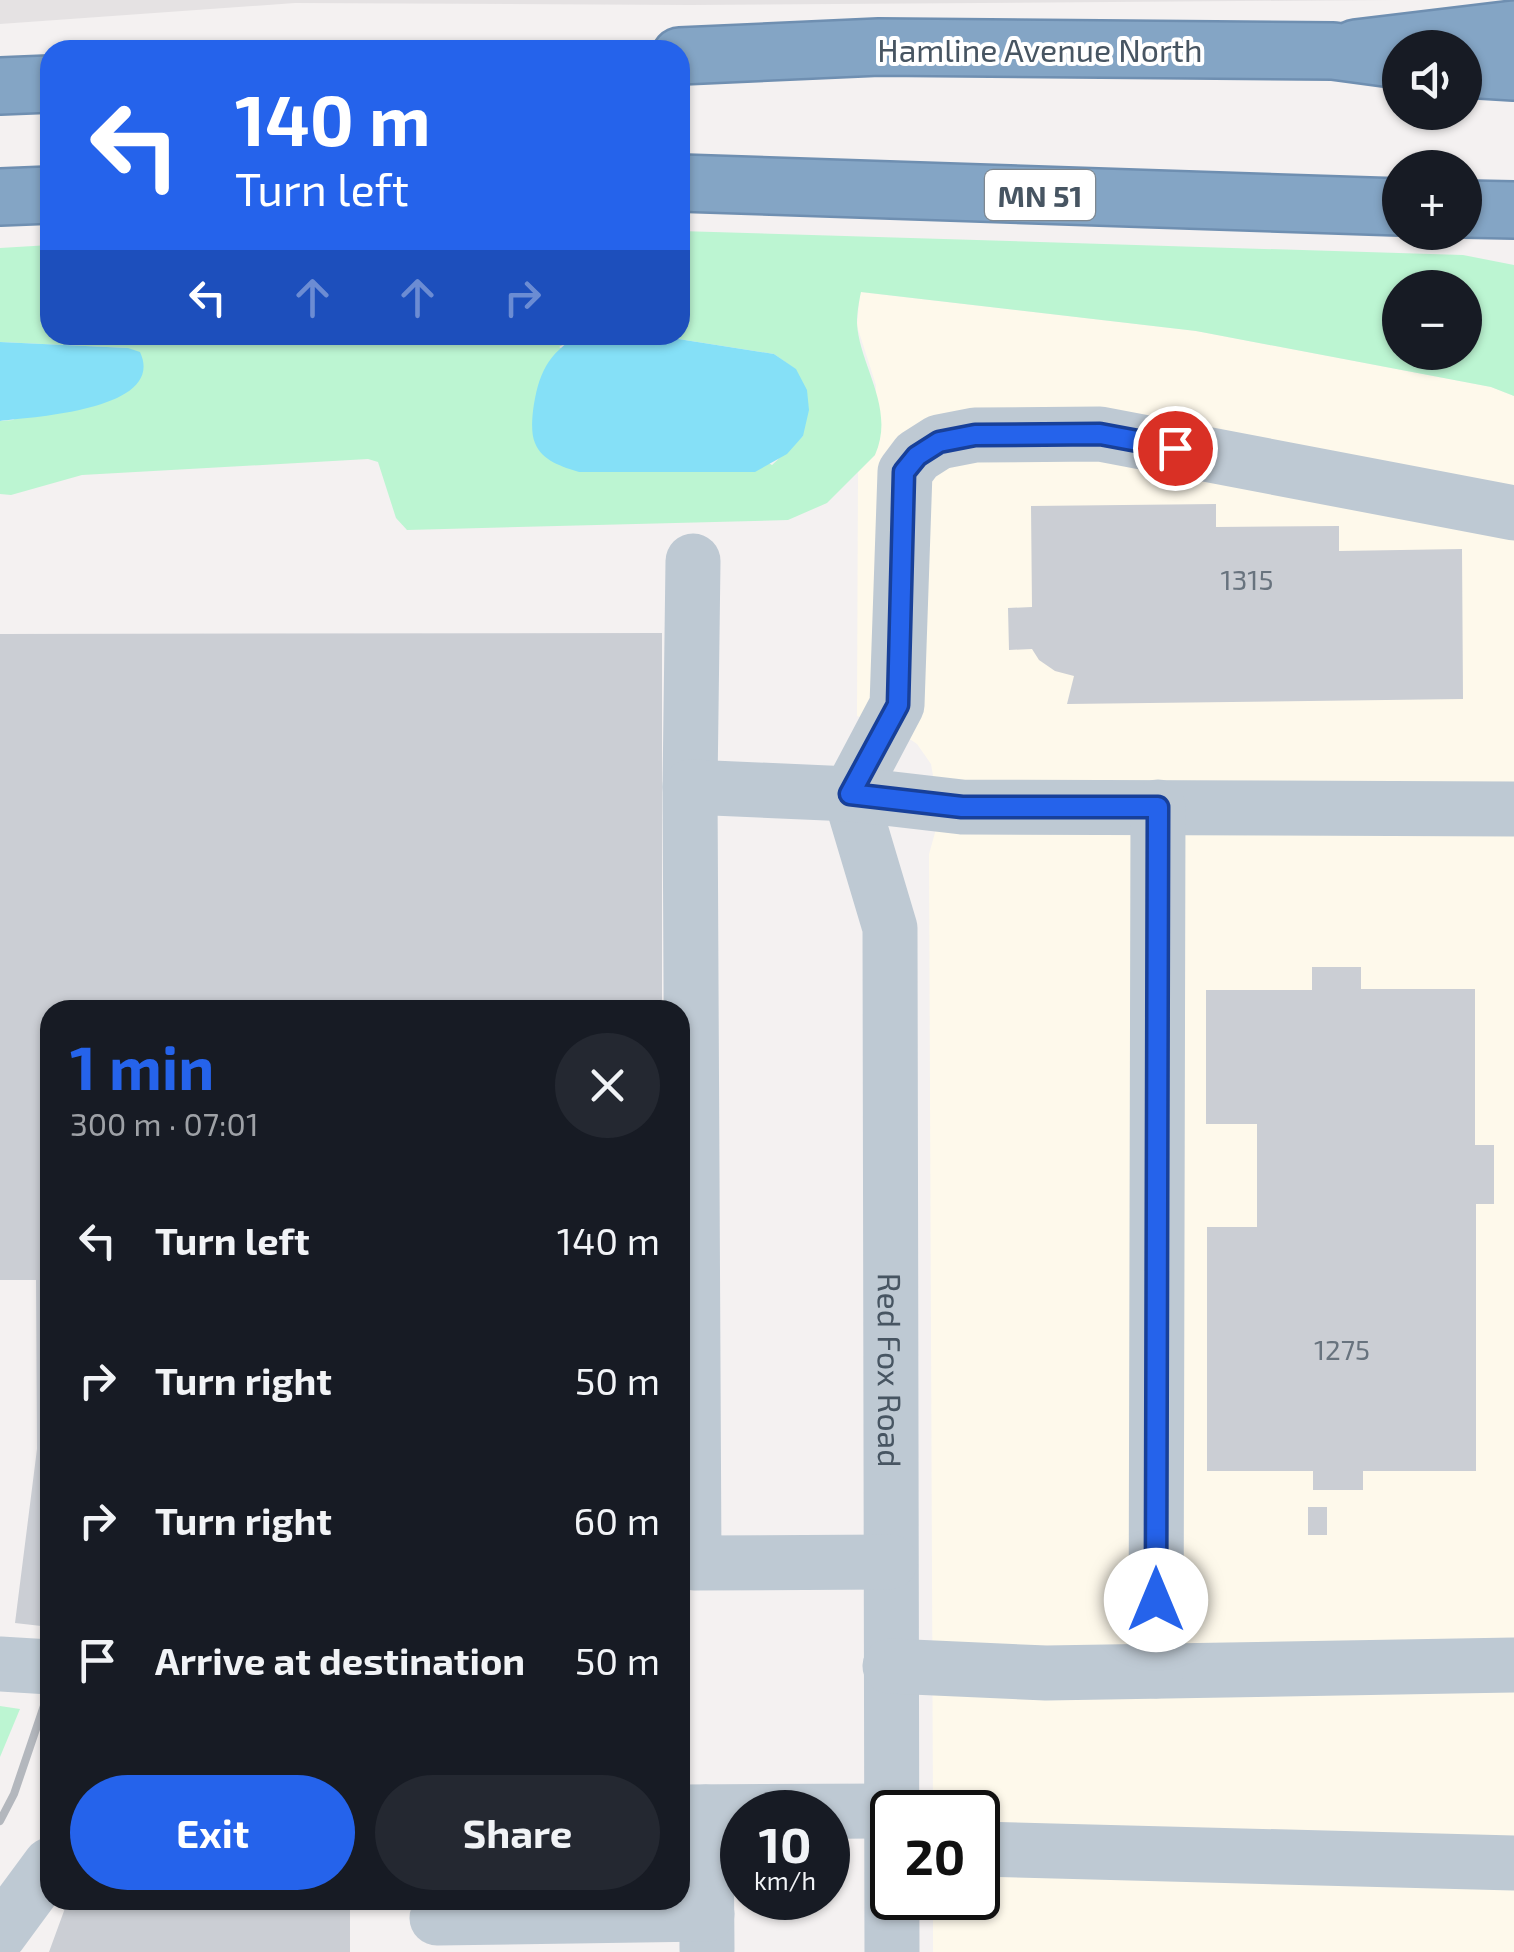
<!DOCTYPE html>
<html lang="en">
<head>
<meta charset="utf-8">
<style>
	body { margin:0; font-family:"Exo 2",sans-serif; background:#242831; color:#f1f3f6; height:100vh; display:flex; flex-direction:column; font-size:38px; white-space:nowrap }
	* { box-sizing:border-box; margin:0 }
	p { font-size:32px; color:#9ea1a6 }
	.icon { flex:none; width:55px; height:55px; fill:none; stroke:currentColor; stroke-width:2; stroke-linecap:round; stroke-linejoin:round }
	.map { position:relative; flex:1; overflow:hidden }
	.panel { position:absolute; left:40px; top:1000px; width:650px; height:910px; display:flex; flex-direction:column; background:#171b24; border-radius:30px; box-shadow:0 2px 8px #0004 }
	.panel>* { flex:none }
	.hud { position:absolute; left:40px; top:40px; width:650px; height:305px; border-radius:30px; box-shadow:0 2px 8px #0004; background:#2563eb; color:#fff; overflow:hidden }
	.tools { position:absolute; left:1382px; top:30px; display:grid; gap:20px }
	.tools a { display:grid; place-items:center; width:100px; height:100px; border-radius:50%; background:#171b24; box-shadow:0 2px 8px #0004; font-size:50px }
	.speed { position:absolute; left:720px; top:1790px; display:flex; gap:20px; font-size:50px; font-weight:700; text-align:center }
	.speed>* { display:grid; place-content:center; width:130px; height:130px; border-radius:50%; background:#171b24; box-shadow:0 2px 8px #0004; line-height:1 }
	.speed small { font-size:25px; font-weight:400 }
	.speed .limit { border:5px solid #111; border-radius:15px; background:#fff; color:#111 }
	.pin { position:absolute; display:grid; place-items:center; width:85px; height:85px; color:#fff; margin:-42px; border:5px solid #fff; border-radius:50%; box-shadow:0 2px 10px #0007 }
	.me { position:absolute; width:110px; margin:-55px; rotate:0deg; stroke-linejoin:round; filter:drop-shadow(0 0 8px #0008) }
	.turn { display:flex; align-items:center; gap:35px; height:210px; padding:0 30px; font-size:45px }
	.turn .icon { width:130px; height:130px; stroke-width:2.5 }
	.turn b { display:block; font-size:70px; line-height:85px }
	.lanes { display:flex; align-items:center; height:95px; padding:0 30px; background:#0003; justify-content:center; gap:50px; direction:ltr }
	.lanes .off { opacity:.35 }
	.round { display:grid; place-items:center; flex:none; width:105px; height:105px; border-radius:52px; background:#242831 }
	.head { display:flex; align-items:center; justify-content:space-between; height:170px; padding:0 30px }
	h1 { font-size:60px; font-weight:700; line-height:75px; color:#2563eb }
	.primary-button { display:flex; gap:20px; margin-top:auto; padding:20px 30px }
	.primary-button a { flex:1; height:115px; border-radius:60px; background:#2563eb; color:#fff; font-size:40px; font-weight:700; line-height:115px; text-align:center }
	.primary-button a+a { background:#242831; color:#f1f3f6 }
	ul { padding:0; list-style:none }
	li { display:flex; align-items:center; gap:30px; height:140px; padding:0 30px }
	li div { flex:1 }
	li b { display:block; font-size:38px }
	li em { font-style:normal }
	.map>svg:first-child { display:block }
</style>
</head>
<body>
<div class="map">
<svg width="1514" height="1952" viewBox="0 0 1514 1952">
	<rect width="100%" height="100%" fill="#f4f1f1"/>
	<path fill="#fef9eb" d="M860 292 1196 331 1491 387 1514 396V1952H933V1898H978V1812H933L929 854 940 815 931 764 917 744 898 731 857 716 858 472 875 455 876 385 857 326Z"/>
	<path fill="#e5e2e3" d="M0 0H1394L690 5 295 3 0 24Z"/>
	<path fill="#bcf5d2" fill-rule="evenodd" d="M680 231 1463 255 1514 265V396L1491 387 1196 331 861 292C859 301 857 313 857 323 859 365 896 408 875 455L827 503 788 520 407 530 396 518 378 462 368 459 82 475 11 495 0 494V421L13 420 128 348 0 342V248L50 245V335H580L559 347 772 465 803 436 795 369 774 354 653 335H680ZM1400 288H1465V352H1400Z
		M0 1706 20 1709 0 1757Z"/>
	<path fill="#85e0f7" d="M580 335H653L774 354 796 369 807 390 809 410 803 436 787 454 755 472H579C563 467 542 461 535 443 531 434 532 420 533 411 538 375 547 353 580 335Z
		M0 342 128 348 140 352C167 410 34 417 0 421Z"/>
	<path fill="#cbced4" d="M1216 504V527L1339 526V551L1462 549 1463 699 1067 704 1074 676 1055 671 1039 660 1032 649 1009 650 1008 608 1032 607 1031 506Z
		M662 633V1010H50V1627L15 1623 37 1449 36 1280H0V634Z
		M1312 967H1361V989H1475V1145H1494V1204H1476V1471H1363V1490H1313V1471H1207V1227H1257V1124H1206V990H1312Z
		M1308 1507H1327V1535H1308Z
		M68 1900H350V1952H49Z"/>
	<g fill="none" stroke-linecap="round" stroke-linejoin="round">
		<defs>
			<path id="highway" d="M1356 48 1514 29
				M680 56 879 47 1333 51 1400 60
				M1465 69 1514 72
				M0 86 50 84
				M680 183 1400 207
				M0 197 50 195
				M1465 209 1514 210"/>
		</defs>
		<use href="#highway" stroke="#6f8fb1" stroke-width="60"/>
		<g stroke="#bec9d3" stroke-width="55">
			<path d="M690 787 693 561"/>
			<path id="s1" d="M850 794 890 928 892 1952"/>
			<path d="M850 794 897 705 905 472 917 456 939 442 975 435 1100 434 1514 513"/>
			<path d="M890 1562 694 1563 690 787 850 794 962 807 1514 809"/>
			<path d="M0 1664 50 1667"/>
			<path d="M890 1666 1046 1673 1514 1665"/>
			<path d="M1156 1671 1158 807"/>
			<path d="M680 1812 891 1811"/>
			<path d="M706 1812 707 1949"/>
			<path d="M978 1849 1514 1863"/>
			<path d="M437 1918 707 1914"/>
			<path d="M0 1933 50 1865"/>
		</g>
		<use href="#highway" stroke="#84a5c5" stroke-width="55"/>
		<path stroke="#b3b7bd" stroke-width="8" d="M0 1821 14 1794 50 1688"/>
	</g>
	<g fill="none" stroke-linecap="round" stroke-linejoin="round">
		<defs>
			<path id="route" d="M1156 1600 1158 807H962L850 794 898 705 904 472 917 456 939 442 975 435 1100 434 1175 448"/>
		</defs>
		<use href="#route" stroke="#184099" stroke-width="25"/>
		<use href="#route" stroke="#2563eb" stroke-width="18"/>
	</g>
	<g text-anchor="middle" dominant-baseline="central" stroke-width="8" stroke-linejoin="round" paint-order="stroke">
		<g font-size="28" fill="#68737e">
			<text x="1247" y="579">1315</text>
			<text x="1342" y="1349">1275</text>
		</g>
		<rect fill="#fff" stroke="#7e8891" stroke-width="2.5" x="985" y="170" width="110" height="50" rx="8"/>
		<g font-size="30" font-weight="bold" fill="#475562">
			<text x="1040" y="195">MN 51</text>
		</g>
		<g font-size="32" fill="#475562" stroke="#fff">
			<text x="1040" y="49">Hamline Avenue North</text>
			<text stroke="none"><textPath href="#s1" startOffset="582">Red Fox Road</textPath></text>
		</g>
	</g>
</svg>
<div class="tools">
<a><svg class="icon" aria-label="sound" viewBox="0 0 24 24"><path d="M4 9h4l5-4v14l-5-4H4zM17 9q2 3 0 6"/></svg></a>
<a>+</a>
<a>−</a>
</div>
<div class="speed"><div>10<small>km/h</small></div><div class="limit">20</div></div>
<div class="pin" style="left:1175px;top:448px;background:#d93025"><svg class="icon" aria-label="arrive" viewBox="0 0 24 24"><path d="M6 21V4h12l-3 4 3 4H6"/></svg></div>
<svg class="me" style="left:1156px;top:1600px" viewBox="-20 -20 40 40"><circle r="19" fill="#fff"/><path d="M0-13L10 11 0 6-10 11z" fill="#2563eb"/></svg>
<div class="hud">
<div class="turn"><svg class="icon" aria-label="left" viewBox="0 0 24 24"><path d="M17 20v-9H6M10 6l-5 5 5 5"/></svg><div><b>140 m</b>Turn left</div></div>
<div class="lanes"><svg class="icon" aria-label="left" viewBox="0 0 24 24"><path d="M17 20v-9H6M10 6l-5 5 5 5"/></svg><svg class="icon off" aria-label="ahead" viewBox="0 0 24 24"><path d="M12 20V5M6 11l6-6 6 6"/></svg><svg class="icon off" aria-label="ahead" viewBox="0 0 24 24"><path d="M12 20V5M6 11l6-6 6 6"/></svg><svg class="icon off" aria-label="right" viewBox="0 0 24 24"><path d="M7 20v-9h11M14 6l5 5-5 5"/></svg></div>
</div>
<section class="panel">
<div class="head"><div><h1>1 min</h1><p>300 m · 07:01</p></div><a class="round"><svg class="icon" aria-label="close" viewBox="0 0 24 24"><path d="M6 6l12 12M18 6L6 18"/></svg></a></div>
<ul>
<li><svg class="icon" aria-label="left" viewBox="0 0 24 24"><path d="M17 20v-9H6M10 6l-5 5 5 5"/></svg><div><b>Turn left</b></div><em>140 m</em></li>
<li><svg class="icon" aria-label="right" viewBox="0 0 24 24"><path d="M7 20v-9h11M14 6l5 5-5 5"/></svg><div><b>Turn right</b></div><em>50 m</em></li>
<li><svg class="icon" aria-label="right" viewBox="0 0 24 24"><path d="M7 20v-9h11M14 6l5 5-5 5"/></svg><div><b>Turn right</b></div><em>60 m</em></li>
<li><svg class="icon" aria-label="arrive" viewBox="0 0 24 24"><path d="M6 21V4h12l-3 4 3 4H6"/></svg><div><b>Arrive at destination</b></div><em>50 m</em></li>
</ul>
<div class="primary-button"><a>Exit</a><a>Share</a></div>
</section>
</div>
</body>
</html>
